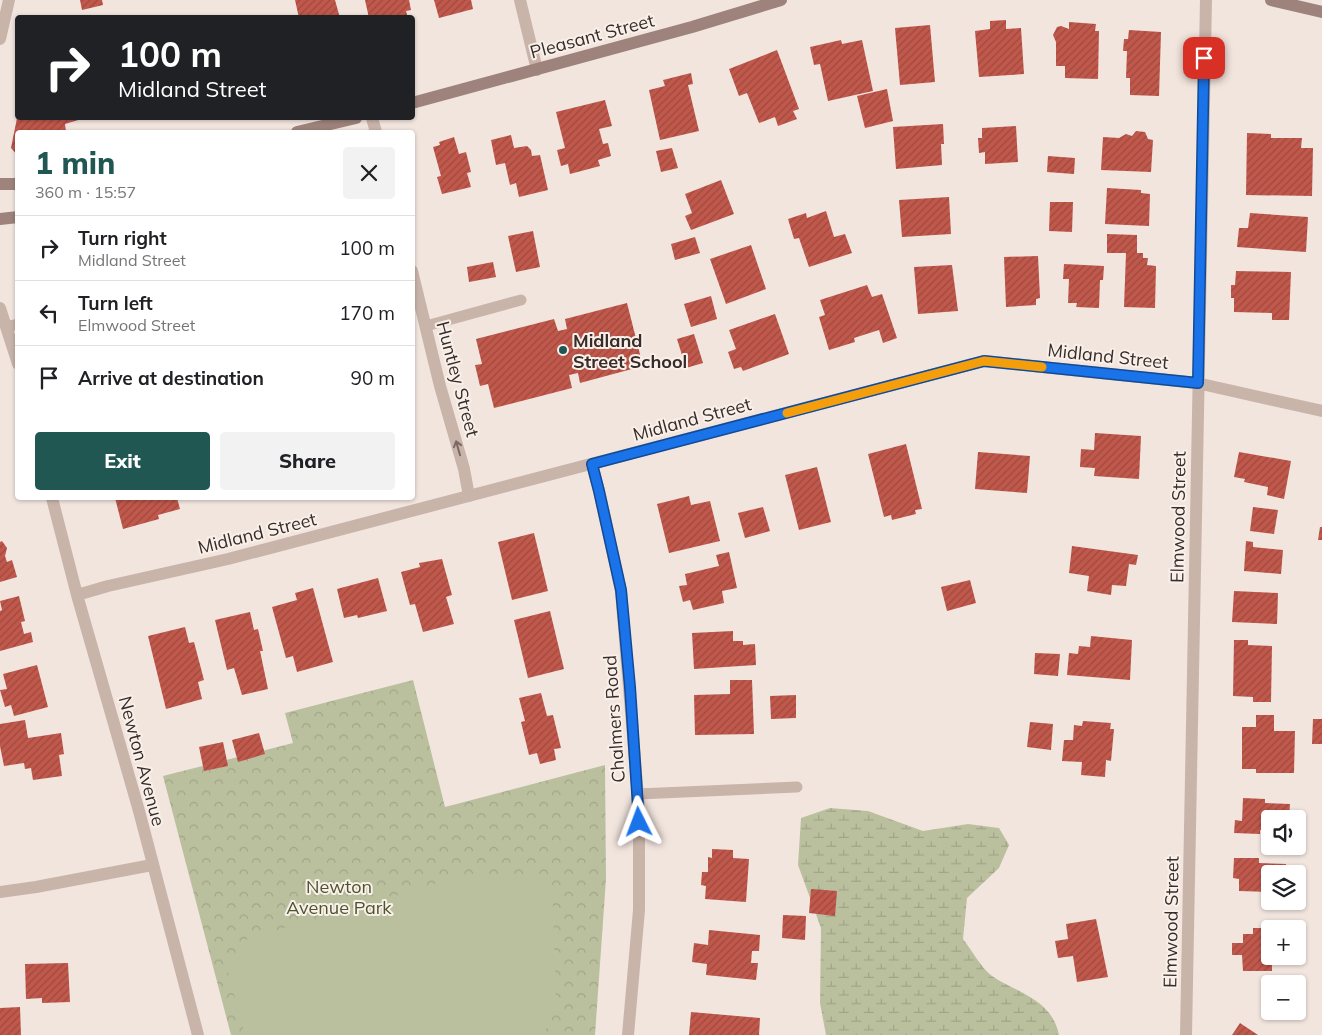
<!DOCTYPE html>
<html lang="en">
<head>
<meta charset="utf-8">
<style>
	body { margin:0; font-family:Mulish,sans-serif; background:#f2f2f2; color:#202124; height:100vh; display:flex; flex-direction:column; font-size:19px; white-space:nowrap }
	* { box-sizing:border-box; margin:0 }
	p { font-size:16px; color:#757577 }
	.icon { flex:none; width:28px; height:28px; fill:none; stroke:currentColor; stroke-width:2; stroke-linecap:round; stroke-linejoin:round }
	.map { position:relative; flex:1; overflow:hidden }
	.panel { position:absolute; left:15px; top:130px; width:400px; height:370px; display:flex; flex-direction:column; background:#fff; border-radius:5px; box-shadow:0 1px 4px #0004 }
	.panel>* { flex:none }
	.top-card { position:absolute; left:15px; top:15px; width:400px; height:105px; border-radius:5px; box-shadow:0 1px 4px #0004; background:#202124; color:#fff; overflow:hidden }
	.tools { position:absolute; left:1261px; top:810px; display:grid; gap:10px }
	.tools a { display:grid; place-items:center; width:45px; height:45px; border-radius:5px; background:#fff; box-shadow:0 1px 4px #0004; font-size:25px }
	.pin { position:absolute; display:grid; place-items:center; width:42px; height:42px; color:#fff; margin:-21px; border-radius:10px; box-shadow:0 2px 8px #0006 }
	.me { position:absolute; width:55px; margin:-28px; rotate:357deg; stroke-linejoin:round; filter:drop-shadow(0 0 4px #0008) }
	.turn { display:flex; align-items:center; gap:18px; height:105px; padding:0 20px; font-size:22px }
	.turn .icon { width:65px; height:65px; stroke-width:2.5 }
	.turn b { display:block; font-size:35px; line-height:42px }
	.round { display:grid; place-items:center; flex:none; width:52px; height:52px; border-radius:5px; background:#f2f2f2 }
	.head { display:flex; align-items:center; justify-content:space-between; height:85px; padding:0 20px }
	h1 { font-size:30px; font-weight:800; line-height:38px; color:#205753 }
	.button { display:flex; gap:10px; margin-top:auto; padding:10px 20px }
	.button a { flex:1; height:58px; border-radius:5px; background:#205753; color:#fff; font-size:20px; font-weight:800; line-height:58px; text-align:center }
	.button a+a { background:#f2f2f2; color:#202124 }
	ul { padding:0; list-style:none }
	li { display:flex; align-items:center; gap:15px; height:65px; padding:0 20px; border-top:1px solid #e0e0e0 }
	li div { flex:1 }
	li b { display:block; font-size:19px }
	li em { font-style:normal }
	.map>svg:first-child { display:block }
</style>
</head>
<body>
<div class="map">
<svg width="1322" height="1035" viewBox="0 0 1322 1035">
	<defs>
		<pattern id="wetland-marsh" width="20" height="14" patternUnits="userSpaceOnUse" patternTransform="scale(1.25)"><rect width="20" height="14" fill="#bac09e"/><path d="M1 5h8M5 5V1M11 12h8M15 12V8" fill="none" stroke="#a0a588"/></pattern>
		<pattern id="park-crowns" width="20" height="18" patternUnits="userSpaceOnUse" patternTransform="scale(1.25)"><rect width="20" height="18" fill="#bac09e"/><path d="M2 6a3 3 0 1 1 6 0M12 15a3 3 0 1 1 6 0" fill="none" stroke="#a0a588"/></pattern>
		<pattern id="building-hatch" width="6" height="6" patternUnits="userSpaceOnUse" patternTransform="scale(1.25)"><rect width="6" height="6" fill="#c1584c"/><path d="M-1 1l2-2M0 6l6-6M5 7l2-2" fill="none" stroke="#9e493f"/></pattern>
	</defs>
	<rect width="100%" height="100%" fill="#f2e5de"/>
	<path fill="url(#wetland-marsh)" d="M830 808 868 811 923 831 968 824 999 828 1009 845 999 868 967 898 963 939C971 949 982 969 992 976 1017 993 1052 999 1059 1035H826L820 1003 821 928 798 865 801 818Z"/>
	<path fill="url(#park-crowns)" d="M413 680 445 807 605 765 606 879 595 1035H231L163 776 293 743 285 713Z"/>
	<path fill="#bac09e" d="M469 874 552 879 556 1001 544 1035H245L228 972 245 940Z"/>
	<path fill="url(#building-hatch)" d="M80 0H102L103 5 82 10Z
		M295 0H335L340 18H299Z
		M365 0H409L411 10 406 11 408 18H369Z
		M434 0H471L473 9 439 18Z
		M1006 20V29L1021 28 1024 74 979 77 975 31 990 29V21Z
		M1069 22 1096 24 1095 31H1099L1098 79 1065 78V66H1056V42L1053 35 1057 27 1061 26 1069 29Z
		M930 25 935 82 900 85 895 28Z
		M1129 30 1161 32 1159 96 1130 95V78H1126L1127 51H1123L1124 39H1128Z
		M841 40 842 44 862 40 873 91 828 101 820 64 814 65 810 47Z
		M777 50 799 109 793 111 797 119 778 126 775 117 759 123 747 93 739 96 729 69Z
		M691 73 693 84 688 85 699 131 660 140 649 90 665 86 663 80Z
		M887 89 893 121 865 128 857 96Z
		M605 100 612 126 599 129 603 144 608 143 611 156 598 160 600 166 570 174 568 164 561 166 557 150 565 148 556 112Z
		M17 118H85L65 124 66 132H18V156L11 148Z
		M943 124 944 144H941L942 165 896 169 893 127Z
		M1016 126 1018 162 985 164V152L979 153 978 138H982V128Z
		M1136 131 1145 132 1148 139 1153 140 1151 172 1101 170 1103 137 1119 138 1126 134 1132 136Z
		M1247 133 1271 134V138H1302L1301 148H1313L1312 196 1246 195Z
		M511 135 514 148 527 146 531 150 532 156 540 155 548 190 519 197 516 183 510 185 505 163 496 165 491 140Z
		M454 137 459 154 466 152 471 172 467 173 471 187 442 194 437 177 441 176 433 147 440 145 439 142Z
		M672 148 678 168 661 172 656 151Z
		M1048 156 1075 158 1074 174 1047 172Z
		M721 180 734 214 691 230 685 216 692 213 685 194Z
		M1107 188 1141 190V193L1150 194 1149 226 1105 224Z
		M949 197 951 234 902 237 899 200Z
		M1050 202H1073L1072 232 1049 231Z
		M826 211 834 237 845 234 852 253 809 267 799 238 794 239 788 219 806 213 807 218Z
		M1250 213 1308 217 1306 252 1237 247 1239 228H1248Z
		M533 231 540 267 516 272 508 236Z
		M1107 234 1137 235V253H1143V258H1148L1147 265 1156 266 1155 308 1124 307 1126 253H1107Z
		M695 237 700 253 675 260 671 244Z
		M751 245 766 289 726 304 710 259Z
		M1038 256 1040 298 1036 299V305L1006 307 1004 257Z
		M493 262 496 277 469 282 467 267Z
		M1064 264 1104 266 1103 280H1100L1099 308 1076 307 1077 303H1068L1069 279H1063Z
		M952 265 958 311 918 314 914 267Z
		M1236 271 1291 272 1289 320H1272V313L1234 312V298H1231V285H1235Z
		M867 285 872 297 882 294 897 338 883 343 879 330 854 338 855 342 829 350 819 317 825 315 820 300Z
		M711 296 717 319 691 327 684 304Z
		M627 303 643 366 580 383 578 373 569 375 572 388 494 408 488 384 480 386 475 365 482 364 476 339 554 319 558 331 567 329 565 319Z
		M775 314 789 354 743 371 741 367 734 369 728 352 736 349 729 330Z
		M694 334 703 363 686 368 677 339Z
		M1095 433 1141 436 1139 479 1094 476 1095 468 1080 467 1081 449 1094 450Z
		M906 444 922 509 915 510 916 514 892 520 891 515 884 517 868 454Z
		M978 452 1030 456 1027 493 975 489Z
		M1239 452 1291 461 1284 499 1267 495 1268 487 1244 482 1245 479 1234 477Z
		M817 467 831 522 799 530 785 475Z
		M689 496 691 505 710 501 720 541 669 553 657 504Z
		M115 498H177L180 509 158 515 159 519 123 529Z
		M763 507 770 531 745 538 738 513Z
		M1253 507 1278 510 1274 534 1250 531Z
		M1320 527H1322V540H1318Z
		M534 533 548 591 512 600 498 542Z
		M2 541 7 548 5 556 7 562 12 560 17 577 0 582V542Z
		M1246 541 1253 542V547L1283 550 1281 574 1244 571Z
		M1072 546 1138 555 1136 565 1129 564 1126 586 1112 585 1111 595 1087 591 1089 576 1069 573Z
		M729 552 737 588 722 591 724 603 693 610 690 600 683 602 679 586 687 585 685 574 719 566 716 555Z
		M442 559 452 595 446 597 454 624 423 632 415 604 410 605 401 572 420 567 419 563Z
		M378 578 387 611 358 618 357 615 344 618 337 589Z
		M970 580 976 603 947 611 941 587Z
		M313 588 333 662 297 672 293 656 286 658 272 607 297 600 295 593Z
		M1234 591 1278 593 1277 624 1232 622Z
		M19 596 25 621 21 622 24 634 31 632 33 642 0 651V611L2 610 0 601Z
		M550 611 564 669 528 678 514 620Z
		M250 612 254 630 258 629 263 651H260L268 689 242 695 234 668 227 670 215 620Z
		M185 627 189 643 194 642 204 680 198 682 202 699 166 709 148 636Z
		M733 631V641H743V645L755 644 756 665 694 669 692 633Z
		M1091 636 1132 640 1130 680 1067 675 1069 653 1078 654 1079 646 1090 647Z
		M1234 640H1248V645L1272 646 1271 702H1253V697L1233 696Z
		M1035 653 1060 654 1058 676 1034 674Z
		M37 665 48 707 14 716 11 705 5 707 0 690 7 689 3 674Z
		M730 680H752L754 734 695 735 694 695 730 694Z
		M541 693 547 716 553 715 561 748 554 749 556 760 540 764 537 753 529 755 521 722 525 721 519 698Z
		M796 695V718L771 719 770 696Z
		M1256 715H1274V731H1295L1294 773H1256V769H1242V727H1256Z
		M1313 719H1322V744H1312Z
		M25 720 28 738 61 733 64 754 59 755 62 776 33 780 31 768 25 769 24 763 4 766 0 746V724Z
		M1083 721 1111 723 1110 729H1114L1111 761 1106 760 1105 777 1081 775 1082 762 1062 761 1064 740H1073L1074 725 1082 726Z
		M1030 722 1053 724 1051 750 1027 747Z
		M259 733 265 754 238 762 232 740Z
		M223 742 228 766 204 771 199 747Z
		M1243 798 1265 799V803L1290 804 1289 819H1270V831L1260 830V834L1234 833 1235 820 1242 821Z
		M712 849 733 850V858L749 859 746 902 705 899 706 886 701 885 702 872H708V857L712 858Z
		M1234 858H1259V863L1286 864V874H1270V892L1239 891V879L1233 878Z
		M811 889 837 891 835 916 809 913Z
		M783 915 806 916 805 940 782 938Z
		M1096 919 1108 977 1077 982 1073 956 1058 958 1055 941 1068 939 1066 924Z
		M1253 928H1270V956H1272V971H1243L1242 955H1232V943H1243V934H1253Z
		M709 930 760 935 759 951H752L751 963H758L756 980 706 975 707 964 692 962 694 943 708 945Z
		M68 963 70 1002 42 1003V998L26 999 25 964Z
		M20 1007 21 1035H0V1008Z
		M691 1012 760 1018 759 1035H689Z
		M1240 1023 1258 1035H1232Z"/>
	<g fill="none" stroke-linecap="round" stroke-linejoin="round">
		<path stroke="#c9b4aa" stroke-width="11" d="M426 326 521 300
			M6 327 18 324
			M638 794 797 787"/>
		<path stroke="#c9b4aa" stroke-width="12" d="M520 0 537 70
			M372 118 376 132
			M412 271 440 386 464 469 469 496
			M0 308 18 364
			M592 464 599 491 621 591 639 809V910L628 1035
			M52 498 77 595 139 811 198 1035
			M77 595 108 586 228 559 984 361 1197 383 1322 411
			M0 892 36 887 152 865
			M1186 1035 1206 0"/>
		<path stroke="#c9b4aa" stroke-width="12" d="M0 39 9 0"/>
		<path stroke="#9d837b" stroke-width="12" d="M1271 0 1322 12
			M412 103 692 27 781 0
			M297 132 356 118
			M0 184H18
			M0 219 18 217"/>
	</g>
	<defs><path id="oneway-shaft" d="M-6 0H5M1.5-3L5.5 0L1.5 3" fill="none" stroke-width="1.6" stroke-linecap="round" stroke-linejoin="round" transform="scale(1.25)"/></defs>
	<use stroke="#796963" href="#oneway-shaft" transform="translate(458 448) rotate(-106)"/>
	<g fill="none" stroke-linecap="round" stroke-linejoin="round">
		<defs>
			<path id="route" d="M639 822 630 687 621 590 599 491 592 464 984 361 1198 383 1204 58"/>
		</defs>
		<use href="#route" stroke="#114b97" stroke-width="12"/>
		<use href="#route" stroke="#1a73e8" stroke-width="9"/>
		<path stroke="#f59e0b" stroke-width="9" d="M787 413 984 361 1042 367"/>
	</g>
	<circle fill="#205753" stroke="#f9f0ea" stroke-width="2" cx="563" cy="350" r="5"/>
	<g text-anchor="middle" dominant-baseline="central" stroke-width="4" stroke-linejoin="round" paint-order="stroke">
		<g font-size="18" fill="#372c29" stroke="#f9f0ea">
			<text transform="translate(592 36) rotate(-15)">Pleasant Street</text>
			<text transform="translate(1108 356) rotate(6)">Midland Street</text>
			<text transform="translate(458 379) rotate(75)">Huntley Street</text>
			<text transform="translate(692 419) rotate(-15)">Midland Street</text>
			<text transform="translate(1178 517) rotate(-89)">Elmwood Street</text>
			<text transform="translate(257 533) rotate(-14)">Midland Street</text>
			<text transform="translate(614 719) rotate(-94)">Chalmers Road</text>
			<text transform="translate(142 761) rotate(75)">Newton Avenue</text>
			<text transform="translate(1171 922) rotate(-89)">Elmwood Street</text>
		</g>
		<g font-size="18" font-weight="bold" fill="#372c29" stroke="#f9f0ea" text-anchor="start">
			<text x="573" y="340">Midland<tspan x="573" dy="21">Street School</tspan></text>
		</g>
		<g font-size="18" fill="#4c542e" stroke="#f9f0ea">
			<text x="339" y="886">Newton<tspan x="339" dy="21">Avenue Park</tspan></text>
		</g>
	</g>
</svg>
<div class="tools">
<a><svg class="icon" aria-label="sound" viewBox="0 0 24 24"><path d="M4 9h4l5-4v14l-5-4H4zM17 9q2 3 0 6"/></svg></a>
<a><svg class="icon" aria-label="layers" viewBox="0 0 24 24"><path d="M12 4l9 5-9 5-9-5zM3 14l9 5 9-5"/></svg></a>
<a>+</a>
<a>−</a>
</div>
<div class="pin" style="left:1204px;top:58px;background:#d93025"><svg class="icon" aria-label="arrive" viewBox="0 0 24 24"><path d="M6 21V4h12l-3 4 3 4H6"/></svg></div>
<svg class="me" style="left:639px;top:822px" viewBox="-20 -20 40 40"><path d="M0-17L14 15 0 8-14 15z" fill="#1a73e8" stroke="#fff" stroke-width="4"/></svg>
<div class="top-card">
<div class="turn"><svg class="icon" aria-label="right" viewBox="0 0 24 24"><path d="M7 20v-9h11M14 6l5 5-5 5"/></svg><div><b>100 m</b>Midland Street</div></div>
</div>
<section class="panel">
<div class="head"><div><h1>1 min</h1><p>360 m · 15:57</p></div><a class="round"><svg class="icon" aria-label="close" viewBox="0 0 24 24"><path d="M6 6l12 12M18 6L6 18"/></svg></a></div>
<ul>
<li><svg class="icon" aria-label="right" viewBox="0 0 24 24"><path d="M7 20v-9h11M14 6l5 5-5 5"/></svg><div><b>Turn right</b><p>Midland Street</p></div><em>100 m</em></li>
<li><svg class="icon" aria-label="left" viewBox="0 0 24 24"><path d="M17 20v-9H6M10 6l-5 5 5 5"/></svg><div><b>Turn left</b><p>Elmwood Street</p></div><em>170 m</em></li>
<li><svg class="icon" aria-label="arrive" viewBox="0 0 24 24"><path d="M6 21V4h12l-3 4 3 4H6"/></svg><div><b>Arrive at destination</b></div><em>90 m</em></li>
</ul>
<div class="button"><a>Exit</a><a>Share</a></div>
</section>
</div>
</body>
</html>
